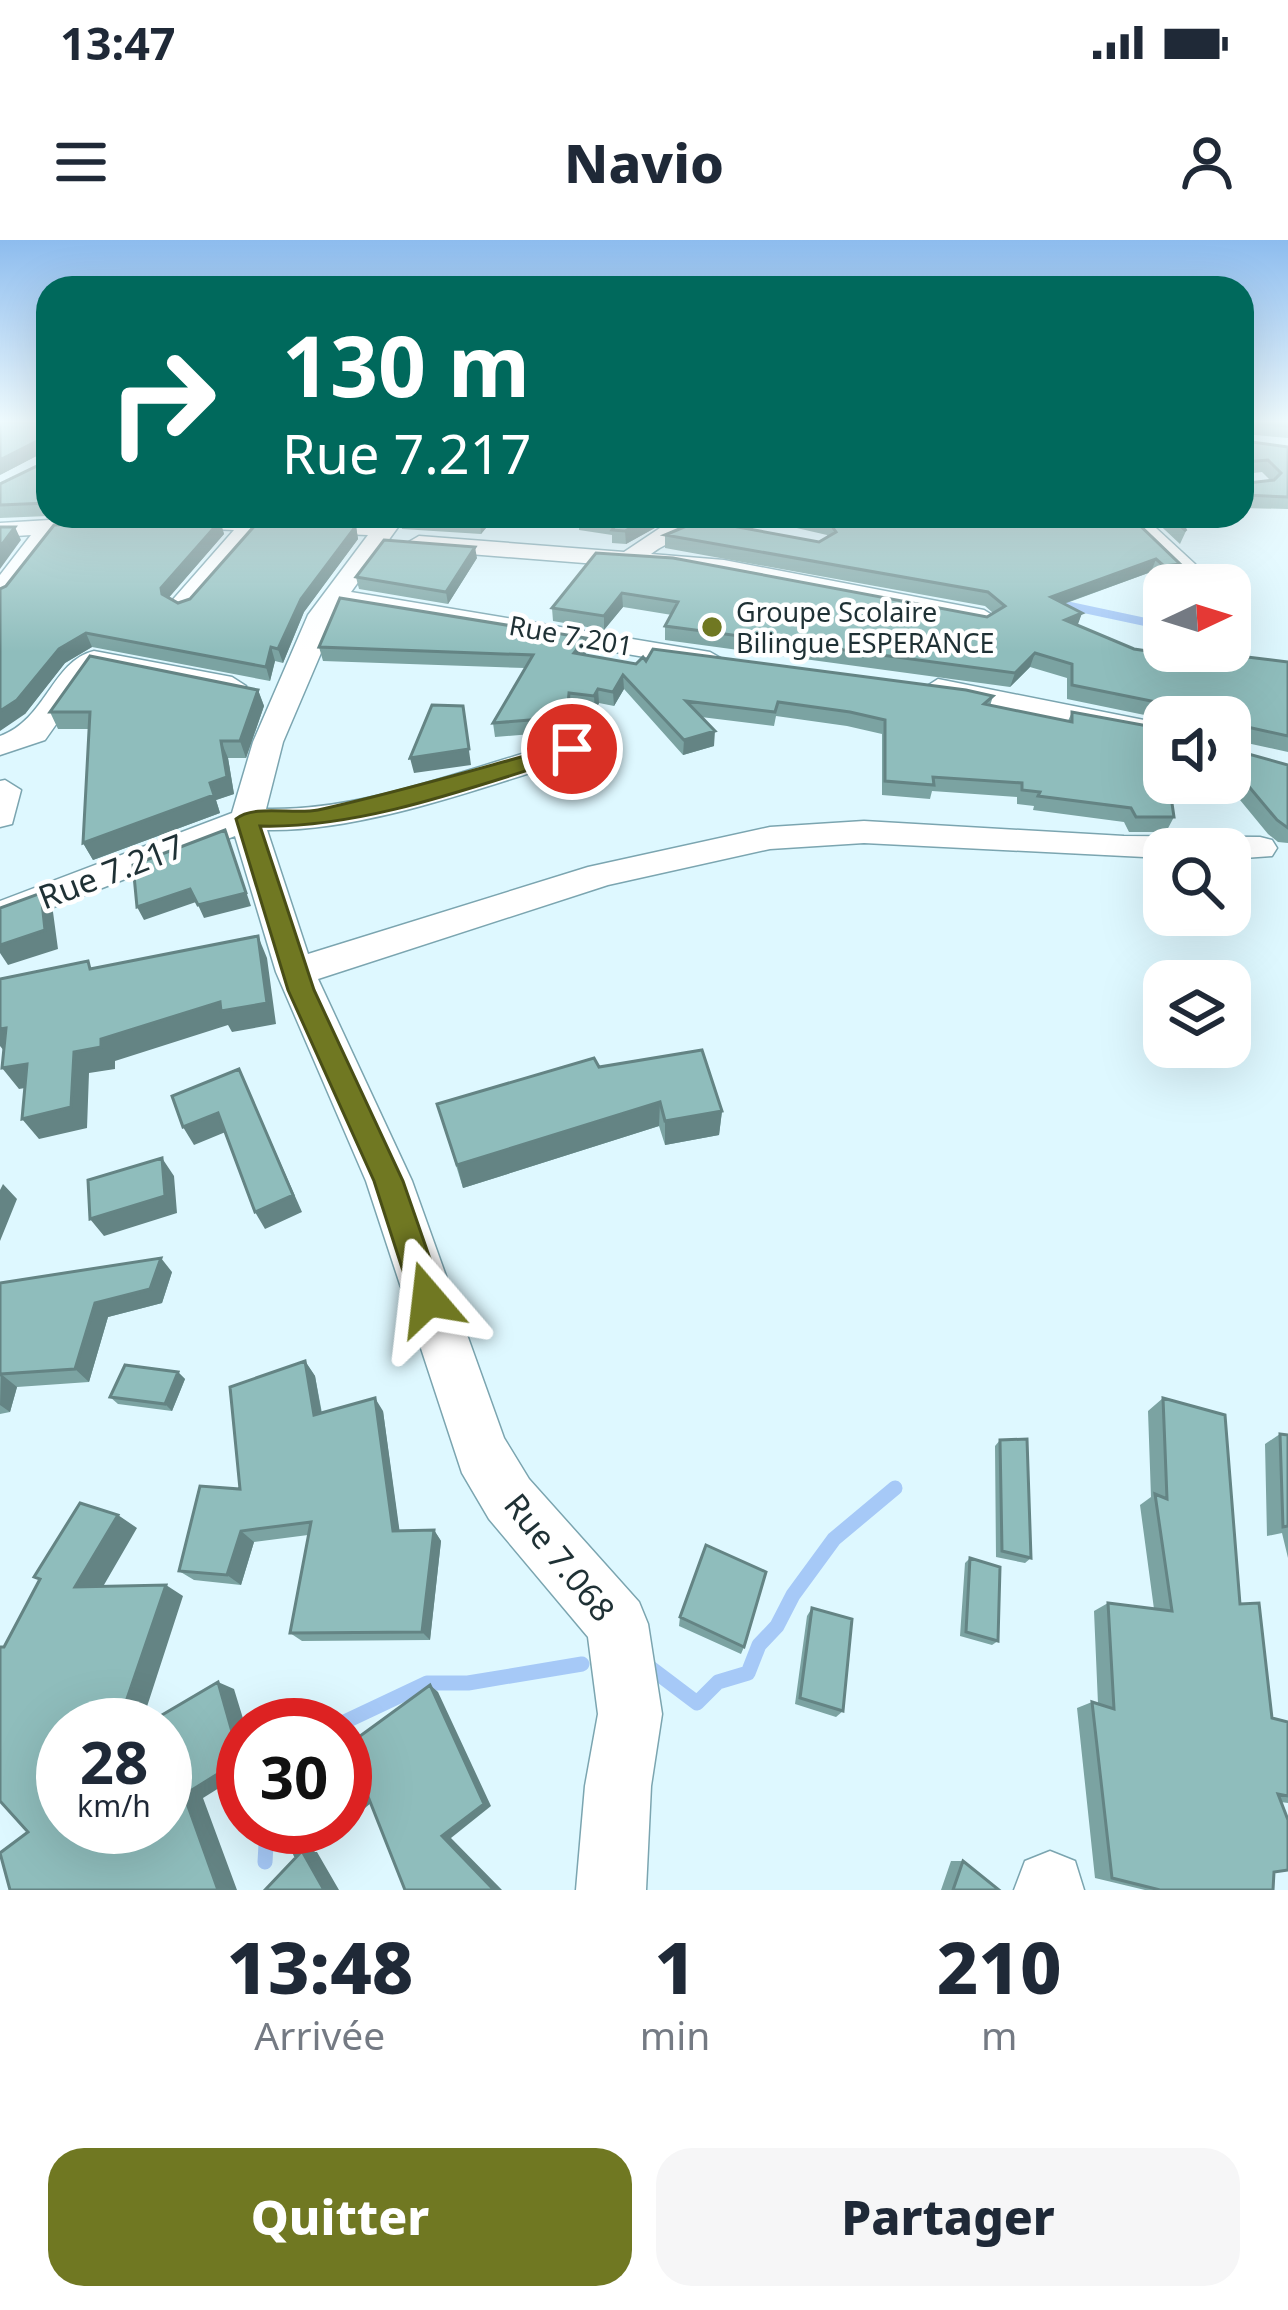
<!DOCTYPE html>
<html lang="fr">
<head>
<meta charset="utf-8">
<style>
	body { margin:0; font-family:"Noto Sans",sans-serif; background:#f6f6f7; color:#1f2937; height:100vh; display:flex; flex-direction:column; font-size:45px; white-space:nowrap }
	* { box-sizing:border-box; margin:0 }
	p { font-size:39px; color:#747a83 }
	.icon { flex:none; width:66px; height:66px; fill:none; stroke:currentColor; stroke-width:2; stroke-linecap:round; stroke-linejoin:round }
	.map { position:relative; height:1650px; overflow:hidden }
	.side { display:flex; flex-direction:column; background:#fff; flex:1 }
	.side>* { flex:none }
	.banner { position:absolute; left:36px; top:36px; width:1218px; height:252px; border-radius:36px; box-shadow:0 12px 48px #0002; background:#00695c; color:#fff; overflow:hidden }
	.needle { width:78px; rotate:86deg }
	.tools { position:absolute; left:1143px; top:324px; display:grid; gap:24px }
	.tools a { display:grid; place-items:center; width:108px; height:108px; border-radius:24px; background:#fff; box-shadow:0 12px 48px #0002; font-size:60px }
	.speed { position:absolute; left:36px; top:1458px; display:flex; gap:24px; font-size:60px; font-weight:700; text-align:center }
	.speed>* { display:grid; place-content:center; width:156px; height:156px; border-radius:50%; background:#fff; box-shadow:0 12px 48px #0002; line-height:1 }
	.speed small { font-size:30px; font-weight:400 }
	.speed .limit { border:18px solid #d22; background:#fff; color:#111 }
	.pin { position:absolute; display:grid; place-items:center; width:102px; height:102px; color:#fff; margin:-51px; border:6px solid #fff; border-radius:50%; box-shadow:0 3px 12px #0007 }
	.me { position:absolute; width:132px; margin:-66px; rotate:343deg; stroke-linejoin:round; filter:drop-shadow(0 0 9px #0008) }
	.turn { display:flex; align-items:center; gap:42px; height:252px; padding:0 48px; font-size:54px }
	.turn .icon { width:156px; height:156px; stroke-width:2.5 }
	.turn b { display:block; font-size:84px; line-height:102px }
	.eta { display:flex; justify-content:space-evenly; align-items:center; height:204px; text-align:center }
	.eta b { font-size:72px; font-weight:800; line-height:84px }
	.button { display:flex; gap:24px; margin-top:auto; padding:24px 48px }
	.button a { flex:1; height:138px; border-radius:36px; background:#707822; color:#fff; font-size:48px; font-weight:800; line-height:138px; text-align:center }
	.button a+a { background:#f6f6f7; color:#1f2937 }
	.status { display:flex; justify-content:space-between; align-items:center; height:84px; padding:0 60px; background:#fff; direction:ltr }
	.status svg { height:33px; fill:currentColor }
	header { display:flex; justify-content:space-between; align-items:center; height:156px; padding:0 48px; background:#fff; font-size:54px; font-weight:800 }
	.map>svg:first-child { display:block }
</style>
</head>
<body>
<div class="status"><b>13:47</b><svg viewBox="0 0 49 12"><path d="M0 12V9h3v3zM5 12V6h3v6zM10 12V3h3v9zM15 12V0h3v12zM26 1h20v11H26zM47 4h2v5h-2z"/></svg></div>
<header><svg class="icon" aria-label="menu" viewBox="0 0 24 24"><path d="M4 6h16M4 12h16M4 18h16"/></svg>Navio<svg class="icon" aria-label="person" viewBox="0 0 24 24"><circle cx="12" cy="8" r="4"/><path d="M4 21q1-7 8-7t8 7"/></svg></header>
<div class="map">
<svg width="1288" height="1650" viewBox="0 0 1288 1650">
	<rect width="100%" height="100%" fill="#def8ff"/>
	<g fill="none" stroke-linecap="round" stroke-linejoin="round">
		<path stroke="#a6c9f7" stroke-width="8" d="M1056 363 1164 386"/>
		<path stroke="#a6c9f7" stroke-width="15" d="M648 1426 697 1463 718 1442 748 1433 759 1405 777 1386 793 1355 834 1299 895 1248
			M338 1485 427 1443H468L582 1424
			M265 1622 267 1587"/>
		<defs>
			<path id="minor" d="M116 276 378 282 382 276H406L351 352 710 412 724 420 710 428 341 366 283 502 266 569C371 571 472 525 572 500L588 509 583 516C489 545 365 592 267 590L308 714 588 627 770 587 864 581 1124 596 1260 597 1272 600 1277 608 1272 616 1230 619V609H1164V618L864 603 770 609 608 645 318 739 412 941 504 1198 529 1239 639 1362 648 1384 662 1474 651 1546 646 1650H576L585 1546 598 1474 588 1397 489 1279 462 1233 366 941 276 732 235 596 0 688V661L232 573 253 502 308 375 368 295 259 291 191 370 182 372 169 364 234 290 166 287 57 294 9 357 0 360V335L31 295 0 297V283Z
				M1117 276H1143L1195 324 1198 329 1195 334H1177Z
				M709 280 749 286 753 291C733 307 695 280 651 314L724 320 984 370 997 378 984 386 724 334 419 310 407 303 419 296 624 312 663 286Z
				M94 411 232 437 246 446 232 455 96 428 45 500 0 515V496C46 480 52 421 94 411Z
				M938 439 1164 484V502L928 454 924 448Z
				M5 540 21 550 12 584 0 587V541Z
				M1050 1611 1075 1621 1084 1650H1014L1025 1621Z"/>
		</defs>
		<use href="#minor" stroke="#7ba5b0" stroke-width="3"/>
		<use href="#minor" fill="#fff" fill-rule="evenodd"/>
	</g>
	<path fill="#7ba3a2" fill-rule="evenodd" d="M48 182V276L0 278V244L45 222 46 211 0 235Z
		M1242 182H1288V198L1243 194 1244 201 1288 207V269L1242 268ZM1262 232 1270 240 1248 243 1243 239V234Z
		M313 276H377L376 277Z
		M400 276H496L481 294 402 289Z
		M730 276H1130L1180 324 1175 338 1158 339 1151 332 1064 364 1082 373 1077 385 1134 409 1210 420 1214 413 1288 422V512L1233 500 1234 510 1288 525V603L1278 602 1268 594 1226 543H1230V477H1164V479L1067 459V438L1030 427 1010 447 665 400V386L672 375 623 367 604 390 553 381 552 368 596 313 987 377 993 373 985 366 665 308V295L819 302 828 297 827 295 749 277Z
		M1150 276H1178L1186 291 1180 304Z
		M579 277 671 279 626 304 612 303V295L579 290Z
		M220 281 224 294 168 358 178 363 190 359 356 286 358 299 304 372 283 423 275 421 270 441 92 407 65 423 25 474 0 349Z
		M477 318 448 364 359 349 356 337Z
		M319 407 587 412 584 415 636 424 646 421 993 456 990 466 1068 481 1072 472 1164 543 1174 577 1166 592H1129L1124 582 1033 570 1034 566 1017 564V557L932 551 930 559 882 555V494L847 486 776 476 774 486 701 477 714 506 683 515 624 449 614 466 599 463 595 471 570 467 568 491 495 497 493 483 525 428 323 421Z
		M258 450 264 466 246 518H228L234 554 216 560 220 573 93 620 83 603 89 489H58L50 472Z
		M1179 594 1202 609H1164V652L1147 622 1156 602H1174Z
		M599 827 722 871 719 895 665 905 659 886 463 948 437 864Z
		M172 1032 162 1063 108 1077 89 1142 17 1147 10 1172 0 1174V1043Z
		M305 1121 315 1136 322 1173 383 1171 399 1291 434 1290 441 1301 430 1400 302 1401 290 1393 308 1295 254 1302 241 1345 194 1340 179 1331 240 1249Z
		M178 1132 185 1139 172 1171 118 1164 110 1157Z
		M1163 1158 1240 1364 1272 1478 1288 1482V1563L1281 1562 1273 1650H1145L1095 1638 1077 1468 1092 1462 1098 1464 1094 1371 1108 1363 1154 1369 1140 1265 1151 1257 1148 1171Z
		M1280 1194 1288 1195V1318L1282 1293 1267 1296 1265 1204Z
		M1000 1200 1031 1318 1025 1323 996 1317 995 1206Z
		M970 1318 998 1401 992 1405 960 1396 965 1323Z
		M812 1368 843 1471 836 1477 795 1464 807 1376Z
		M680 1377 744 1407 741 1414 679 1386Z
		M951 1621H963L999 1650H941Z"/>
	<path fill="#648484" d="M41 199 46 211 0 235V220Z
		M484 276H496L481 294 480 282Z
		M653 276H687L671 279 626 304 625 291Z
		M220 281 224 294 166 361 161 348Z
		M356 286 358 299 304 372 283 423 278 409 301 359Z
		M15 287 21 300 0 329V307Z
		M475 307 477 318 448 364 446 352Z
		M1156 319 1151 332 1046 370 1051 357Z
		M622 353 623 367 604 390V376Z
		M1082 373 1077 387 1065 380Z
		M86 393 92 407 65 423 25 474 0 491V471L59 409Z
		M586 398 587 412 575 427 574 413Z
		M271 407 275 421 270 441 266 427Z
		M1035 413 1030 427 1010 447 1015 433Z
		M623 435 624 449 614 466 613 452Z
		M598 449 599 463 595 471 594 456Z
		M258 450 264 466 246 518 240 501Z
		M463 466 471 525 414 533 410 518Z
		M715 491 714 506 683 515 684 500Z
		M221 501 228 518 234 554 216 560 220 573 93 620 83 603 210 543Z
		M225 590 251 666 204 678 198 665Z
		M190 649 196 662 144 680 137 667Z
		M41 653 53 672 58 709 8 725 0 713V705Z
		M258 696 267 718 276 784 232 792 228 785 115 821V829L89 833 87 888 39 899 22 879 74 812 101 799Z
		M6 788 5 812 0 806V789Z
		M27 824 43 845 19 849 2 828Z
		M239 829 302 972 265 989 255 972Z
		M660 862 659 886 463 948 457 925Z
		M722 871 719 895 665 905V881Z
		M218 873 228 891 194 905 183 887Z
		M162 918 174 936 177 973 104 996 90 979Z
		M3 944 17 959 0 1001V950Z
		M161 1018 172 1032 162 1063 108 1077 89 1142 75 1129 95 1063Z
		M305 1121 315 1136 324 1188 314 1175Z
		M178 1132 185 1139 172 1171 165 1164Z
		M1 1134 17 1147 10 1172 0 1165Z
		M375 1158 383 1171 401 1301 393 1291Z
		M118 1275 137 1288 97 1357 75 1347Z
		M434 1290 441 1301 430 1400 422 1392Z
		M241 1291 254 1302 241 1345 227 1335Z
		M166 1345 183 1356 141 1485H118Z
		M218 1442 234 1449 245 1485H243V1533L203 1558 237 1650H218L184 1555Z
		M430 1445 438 1452 491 1566 451 1598 502 1650H494L442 1596Z
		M367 1554 378 1557 345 1585V1572Z
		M327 1587H342L314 1612H317L339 1650H324L305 1615H295Z"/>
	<path fill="#8fbdbc" stroke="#648484" stroke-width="3" fill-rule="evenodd" d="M0 182H48V263L0 265V244L45 222 46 200 41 199 0 220Z
		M1242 182H1288V186L1247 182 1242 186 1244 201 1288 207V257L1244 255 1242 253ZM1268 220 1281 233 1274 240 1248 243 1243 239 1244 222Z
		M400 276H484L480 282Z
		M579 276H653L625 291 612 290 617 283Z
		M803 276H1130L1180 324 1164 326 1156 319 1051 357 1082 373 1065 380 1134 409 1215 421 1214 413 1288 422V496L1238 485 1233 490 1234 510 1288 525V588L1277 580 1230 524V477H1172L1171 465 1072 445V424L1035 413 1015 433 665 386 678 362 622 353 604 376 552 368 596 313 673 318 987 377 1005 366 988 352 665 295 691 284 711 282 819 302 836 292 829 282Z
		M1169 276H1178L1186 291Z
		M161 279 220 281 161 348 162 354 178 363 190 359 257 283 356 286 301 359 278 409 271 407 266 427 86 393 59 409 17 460 0 471V349L6 346 54 285Z
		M0 287H15L0 307Z
		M384 300 475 307 446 352 356 337Z
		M340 358 586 398 574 413 636 424 643 417 646 421 653 409 966 450 993 456 984 464 1072 482V472L1164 489V543H1169L1174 577H1136L1131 568 1038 556 1040 552 1022 550V543L933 537 934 545 885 541V480L850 472 778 462 775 472 686 461 715 491 684 500 623 435 613 452 598 449 594 456 569 453 567 477 493 483 533 415 319 407Z
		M90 416 258 450 240 501H221L227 537 210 543 214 555 83 603 90 472H50Z
		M432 465 463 466 469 509 410 518Z
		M225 590 246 653 198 665 190 649 137 667 133 625Z
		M1179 594H1193L1202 609H1164V615L1156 602H1177Z
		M41 653 45 690 0 705V668Z
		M258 696 267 763 221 771 220 762 101 799V807L74 812 71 867 22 879 27 824 2 828 6 788 0 789V739L88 721 90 729Z
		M702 810 722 871 665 881 660 862 457 925 437 864 594 818 599 827Z
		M239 829 293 955 255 972 218 873 183 887 172 856Z
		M162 918 165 956 90 979 88 940Z
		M161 1018 150 1049 95 1063 75 1129 1 1134 0 1136V1043Z
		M305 1121 314 1175 375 1158 393 1291 434 1290 422 1392 290 1393 311 1282 241 1291 227 1335 179 1331 200 1246 240 1249 230 1147Z
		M125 1125 178 1132 165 1164 110 1157Z
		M1163 1158 1225 1175 1240 1364 1259 1363 1272 1478 1288 1482V1556L1278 1554 1288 1580V1630L1274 1632 1273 1650H1160L1112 1638 1092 1462 1114 1469 1108 1363 1172 1371 1155 1254 1167 1259Z
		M1280 1194 1288 1195V1286L1283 1287Z
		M1027 1199 1031 1318 1002 1311 1000 1200Z
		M80 1263 118 1275 75 1347 166 1345 118 1485H63V1587H165V1485H145L218 1442 240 1520 184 1555 218 1650H10L0 1613 28 1592 0 1561V1407H4L40 1339 34 1337Z
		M706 1305 766 1332 744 1407 680 1377Z
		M970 1318 1000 1327 998 1401 966 1392Z
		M812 1368 852 1379 843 1471 800 1458Z
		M430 1445 484 1564 442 1596 494 1650H405L367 1554 345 1572V1507Z
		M283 1587H327L295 1615Z
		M302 1611 324 1650H265Z
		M963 1621 999 1650H953Z"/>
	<linearGradient id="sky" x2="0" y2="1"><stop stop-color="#8dbcee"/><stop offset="0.44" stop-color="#f0fcff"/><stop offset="1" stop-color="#f0fcff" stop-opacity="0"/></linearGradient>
	<rect width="1288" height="412" fill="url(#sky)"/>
	<path fill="#707822" stroke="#494e16" stroke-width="3" d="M572 503 579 505V514C481 544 364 589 260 586L314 750 403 941 444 1059 439 1070 428 1074 416 1070 412 1059 374 941 288 750 236 579C254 564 294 575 318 570 404 551 487 526 572 503Z"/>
	<circle fill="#707822" stroke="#fff" stroke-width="4.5" cx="712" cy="387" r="12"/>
	<g text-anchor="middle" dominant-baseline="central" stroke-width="9" stroke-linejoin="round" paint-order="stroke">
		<g font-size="27" fill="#1f3135" stroke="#fff" text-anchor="start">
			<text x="736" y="371">Groupe Scolaire<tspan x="736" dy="31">Bilingue ESPERANCE</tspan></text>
		</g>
		<g font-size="27" fill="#1f3135" stroke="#fff">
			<text transform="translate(571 395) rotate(10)">Rue 7.201</text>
		</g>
		<g font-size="33" fill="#1f3135" stroke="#fff">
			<text transform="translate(111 631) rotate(-21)">Rue 7.217</text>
			<text transform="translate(560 1317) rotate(51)">Rue 7.068</text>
		</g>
	</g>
</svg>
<div class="tools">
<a><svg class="needle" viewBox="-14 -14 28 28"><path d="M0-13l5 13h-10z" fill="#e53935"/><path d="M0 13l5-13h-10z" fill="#747a83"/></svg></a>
<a><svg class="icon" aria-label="sound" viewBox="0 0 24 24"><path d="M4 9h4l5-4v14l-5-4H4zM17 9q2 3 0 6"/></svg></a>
<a><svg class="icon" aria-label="search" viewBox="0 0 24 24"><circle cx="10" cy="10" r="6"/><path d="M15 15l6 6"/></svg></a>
<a><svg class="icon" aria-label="layers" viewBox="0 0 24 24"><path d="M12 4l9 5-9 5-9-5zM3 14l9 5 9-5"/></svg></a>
</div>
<div class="speed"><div>28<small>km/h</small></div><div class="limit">30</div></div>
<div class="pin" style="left:572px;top:509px;background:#d93025"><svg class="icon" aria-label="arrive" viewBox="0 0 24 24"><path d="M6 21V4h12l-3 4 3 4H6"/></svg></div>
<svg class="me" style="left:428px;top:1059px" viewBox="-20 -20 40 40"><path d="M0-17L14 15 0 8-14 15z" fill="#707822" stroke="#fff" stroke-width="4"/></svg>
<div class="banner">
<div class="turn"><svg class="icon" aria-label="right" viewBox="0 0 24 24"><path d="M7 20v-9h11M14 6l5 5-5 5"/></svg><div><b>130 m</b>Rue 7.217</div></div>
</div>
</div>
<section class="side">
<div class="eta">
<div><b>13:48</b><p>Arrivée</p></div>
<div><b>1</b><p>min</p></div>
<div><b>210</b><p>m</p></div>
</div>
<div class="button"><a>Quitter</a><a>Partager</a></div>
</section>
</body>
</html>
